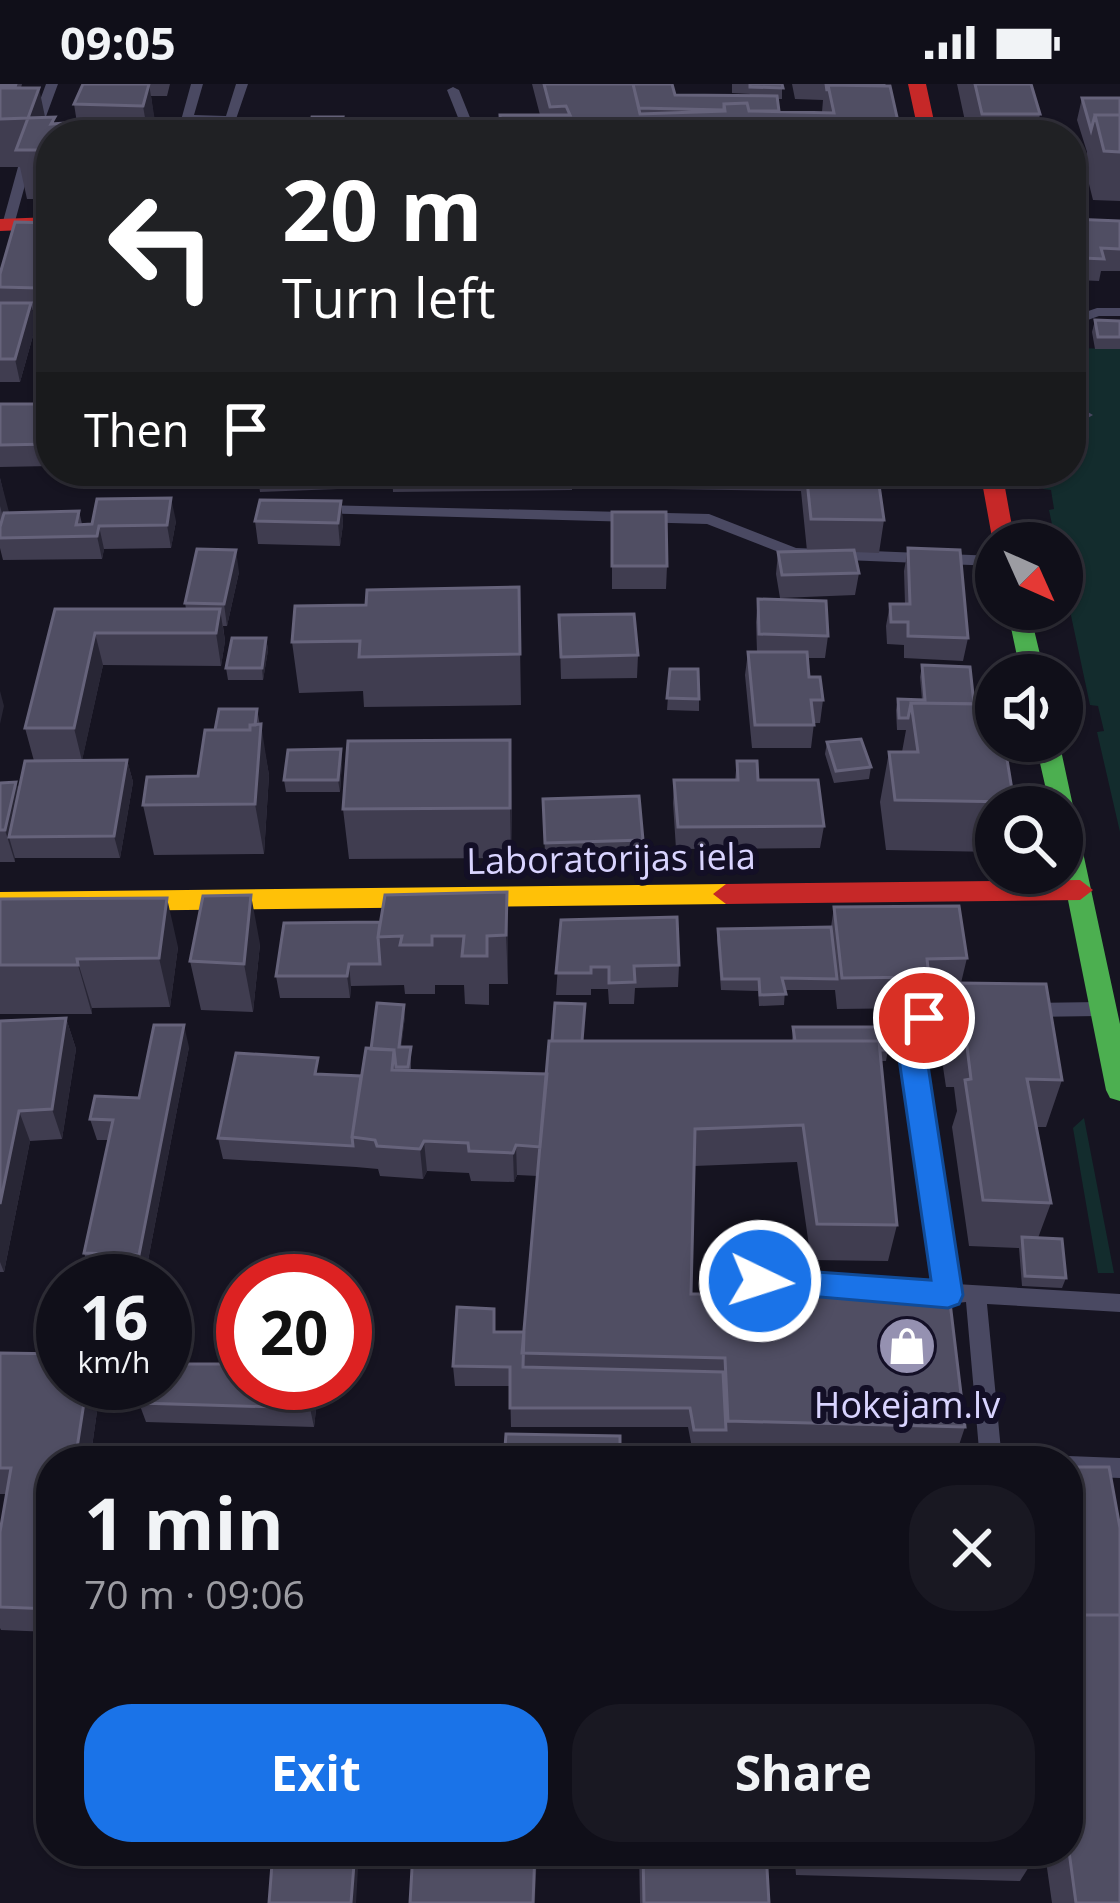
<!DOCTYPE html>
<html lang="en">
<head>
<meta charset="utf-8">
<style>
	body { margin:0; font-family:"Open Sans",sans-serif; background:#191822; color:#f1f3f6; height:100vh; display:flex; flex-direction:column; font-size:45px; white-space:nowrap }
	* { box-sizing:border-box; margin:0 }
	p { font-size:39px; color:#9c9ca2 }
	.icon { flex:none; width:66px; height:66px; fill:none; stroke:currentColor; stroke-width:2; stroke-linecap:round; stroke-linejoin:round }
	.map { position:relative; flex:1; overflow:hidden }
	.details { position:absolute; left:36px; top:1362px; width:1047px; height:420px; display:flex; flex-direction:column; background:#100f19; border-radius:48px; box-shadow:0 3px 9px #0004,0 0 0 3px #302f38 }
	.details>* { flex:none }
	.banner { position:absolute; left:36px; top:36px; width:1050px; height:366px; border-radius:48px; box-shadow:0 3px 9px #0004,0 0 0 3px #302f38; background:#202124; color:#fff; overflow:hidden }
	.needle { width:78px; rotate:135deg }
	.fabs { position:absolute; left:975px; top:438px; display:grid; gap:24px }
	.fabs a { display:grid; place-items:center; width:108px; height:108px; border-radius:50%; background:#100f19; box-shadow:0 3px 9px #0004,0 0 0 3px #302f38; font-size:60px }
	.speed { position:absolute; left:36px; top:1170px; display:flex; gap:24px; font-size:60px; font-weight:700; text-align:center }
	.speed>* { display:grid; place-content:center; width:156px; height:156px; border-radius:50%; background:#100f19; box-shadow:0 3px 9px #0004,0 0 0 3px #302f38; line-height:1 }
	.speed small { font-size:30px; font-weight:400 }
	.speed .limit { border:18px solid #d22; background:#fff; color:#111 }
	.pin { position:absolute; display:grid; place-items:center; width:102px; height:102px; color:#fff; margin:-51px; border:6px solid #fff; border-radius:50%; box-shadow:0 3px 12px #0007 }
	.me { position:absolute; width:132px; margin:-66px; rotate:94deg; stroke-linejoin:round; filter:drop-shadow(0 0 9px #0008) }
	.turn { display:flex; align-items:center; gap:42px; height:252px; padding:0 48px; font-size:54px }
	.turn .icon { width:156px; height:156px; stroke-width:2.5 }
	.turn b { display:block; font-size:84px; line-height:102px }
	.then { display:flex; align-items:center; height:114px; padding:0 48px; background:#0003; gap:24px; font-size:45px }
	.round { display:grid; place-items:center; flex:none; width:126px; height:126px; border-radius:48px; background:#191822 }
	.head { display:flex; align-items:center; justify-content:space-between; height:204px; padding:0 48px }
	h1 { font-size:72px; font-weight:700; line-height:90px }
	.action { display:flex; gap:24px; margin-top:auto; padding:24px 48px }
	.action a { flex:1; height:138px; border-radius:48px; background:#1a73e8; color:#fff; font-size:48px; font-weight:700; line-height:138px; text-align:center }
	.action a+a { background:#191822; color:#f1f3f6 }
	.status { display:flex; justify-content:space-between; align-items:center; height:84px; padding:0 60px; background:#100f19; direction:ltr }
	.status svg { height:33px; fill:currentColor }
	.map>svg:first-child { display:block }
</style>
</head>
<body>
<div class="status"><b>09:05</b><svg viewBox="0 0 49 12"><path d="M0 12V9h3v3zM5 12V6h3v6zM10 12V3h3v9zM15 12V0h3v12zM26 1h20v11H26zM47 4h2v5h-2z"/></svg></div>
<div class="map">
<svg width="1120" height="1819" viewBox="0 0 1120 1819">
	<rect width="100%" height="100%" fill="#161421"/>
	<path fill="#132c2d" d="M1071 264 1120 265V748L1097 648 1104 647 1098 622 1090 621 1062 489V459H1056L1049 426 1054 425 1051 406 1043 405 1039 387H1071Z
		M1084 1034 1114 1189H1098L1073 1044Z"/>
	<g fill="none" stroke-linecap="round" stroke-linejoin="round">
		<path fill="#4a4962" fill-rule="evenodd" d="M46 0H58L41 46 31 48 29 46Z
			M191 0H203L194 31 226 32 236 0H248L235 38H192L189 51H177Z
			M453 3 459 6 477 51H465L447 6Z
			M24 79 30 83 14 141 4 144 2 141 18 83Z
			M1097 224H1120V232H1099L1071 242V233Z
			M1071 327H1086L1093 331 1086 335H1071Z
			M320 421 709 430 796 464 996 472V482L794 474 707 440 315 429V423Z
			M973 918 979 920 982 925 979 930 939 934 918 956 956 1200 1120 1210V1228L987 1220 1002 1377H980L966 1218 948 1220 941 1217 760 1206 753 1203 750 1197 753 1191 760 1188 936 1199 900 954 928 922Z
			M1099 918 1105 920 1108 925 1105 930 1099 932 1030 933 1024 931 1021 926 1024 921 1030 919Z
			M1068 1372 1120 1374V1394L1068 1392V1377H1060Z"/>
		<path fill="#4caf50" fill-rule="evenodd" d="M1007 525H1029L1045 591H1021Z
			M1035 657H1059L1120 940V1017L1110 1014 1106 1006 1062 786V723H1050Z"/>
		<path fill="#ffc107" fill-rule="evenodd" d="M726 800 739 810 726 820 0 828V808Z"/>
		<path fill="#c62828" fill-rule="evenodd" d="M908 0H926L937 51H919Z
			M51 133V145L0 147V135Z
			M980 387H1002L1015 459H996V464L993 459Z
			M1080 796 1093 806 1080 816 726 820 713 810 726 800Z"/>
	</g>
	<path fill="#403d50" d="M0 0H22L21 4 46 34 56 40 77 39 74 20 83 0H170L167 12H151L156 51H51V115H27L20 83H0Z
		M532 0H672L675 11 749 12 750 10 732 9V0H782V15H777L779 28H822L823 16 795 15 792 0H884L901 51 540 31Z
		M957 0H1031L1040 30 1036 51H968Z
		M1082 14H1120V117L1093 116 1084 80 1087 68 1077 36Z
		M1071 135 1120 137V187H1101L1099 197 1078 196 1076 186 1071 187Z
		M51 139V199L43 226H32L36 241 20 298H0V190Z
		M1071 191 1077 214 1074 225H1071Z
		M1095 236 1120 237V265H1095L1092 248Z
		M0 320H51V382L0 383Z
		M257 387H338V405L260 408Z
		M392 387H877L884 436 879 469 854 468 859 489 855 511 780 514 776 490 778 468 807 467 801 407 664 405 663 396 572 397V406L393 408Z
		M0 394 8 429 79 427 82 440 176 437 171 464 104 465 102 475 3 476 0 464Z
		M341 417 343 440 340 462 258 460 255 437Z
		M612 428 667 482 666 505H612Z
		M908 464 968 554 963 577 904 574V561L887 560 886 542 890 520H905L904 487Z
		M239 488 227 542H223L225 557 221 582 103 581 82 676H127L133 698 120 774H15V778H0V699L16 698 19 708 34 677 25 644 55 525H186L185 519Z
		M519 503 521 621 364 623 363 607 299 609 292 558 366 521Z
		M758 515 828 552 825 574H807L809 593 823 616 820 639H814L811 664H752L745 591 748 568H757L756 538Z
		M559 531 638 571 637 594 561 595Z
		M266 554 268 566 263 596H228L226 584Z
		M922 581 974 620 1014 718 1013 723H996V768L886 766 880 718 889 668H902L906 646H897L896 626 898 615 922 616 920 593Z
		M670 585 699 615V627L667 626Z
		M257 625 269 691 264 770 154 771 143 721 198 692 215 646Z
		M827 658 871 683 869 695 834 699 825 670Z
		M341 665 342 677 340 708H286L284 696Z
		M737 677 758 696 824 742 820 764 676 765 673 719 674 696H735Z
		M512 706 511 774 349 775 343 725Z
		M543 715 643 756V768L545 771Z
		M507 808 508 900H489V921L465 920 464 901H435V910H405L404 901 351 902 350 914H280L276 892 380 838Z
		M0 815 178 863 170 923 92 924V930H0Z
		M834 823 967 874 961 899 1062 996 1046 1043H1036L1051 1119 1038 1154 1066 1194 1062 1204 1022 1202 1019 1164 969 1162 952 1043 957 1027 954 1003H946L943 983 948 962 946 947 957 905 926 906 922 924 837 925 835 906H785L784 921 759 922 758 907 721 906 717 856 718 845 831 843Z
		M561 836 679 881 678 903 635 904 634 920H609L608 905H591V911H556Z
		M260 860 253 928 201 926 190 877Z
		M405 932 401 963H411V986L547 990 582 957H792L793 943 888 966 886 977H881L897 1141 888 1177 811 1176 797 1078 694 1082 691 1210 965 1343 954 1376 723 1370V1364H692L688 1343H511L510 1302H455L453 1282 495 1248H524L538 1092 517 1091 514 1098 471 1097 469 1089 427 1087 423 1095 380 1092 378 1085 356 1083 223 1075 218 1054 320 990 361 992 371 965Z
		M66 934 76 965 62 1055 30 1057 4 1188H0V937Z
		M189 963 145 1192 91 1190 84 1169 108 1056H97L90 1035 139 1014Z
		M0 1269 63 1299H101L90 1377H51V1548L1 1546 0 1544V1448L6 1410H0Z
		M243 1299H319L314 1343 146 1338 139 1319Z
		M1068 1383 1120 1819H1052L1046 1777 1032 1778 1020 1797 796 1791 794 1767H1068Z
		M639 1767H766L769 1819H640Z"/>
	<path fill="#282635" d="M149 0 157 49 156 51H148L143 22Z
		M39 4 49 52 28 34Z
		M47 174 51 199 43 226 38 204Z
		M31 219 36 241 20 298 15 275Z
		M0 394 9 428 5 441 0 422Z
		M171 414 176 437 171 464 167 441Z
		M341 417 343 440 340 462 338 439Z
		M99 442 104 465 102 475 97 452Z
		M236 466 239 488 227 542 224 520Z
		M220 525 225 557 221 582 216 549Z
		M95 549 103 581 82 677 74 644Z
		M266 554 268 566 263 596 262 584Z
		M0 607 4 622 0 640Z
		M261 640 269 691 264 770 255 720Z
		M510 656 512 706 511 774 510 724Z
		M341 665 342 677 340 708 338 696Z
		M127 676 133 698 120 774 114 752Z
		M16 698 26 730 9 753 15 774V778L5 746Z
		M507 808 508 858V900L506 851Z
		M251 811 260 860 253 928 244 880Z
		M167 814 178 863 170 923 159 874Z
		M77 875 92 924V930L78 881Z
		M349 880 351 902 350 914 347 892Z
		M404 921 405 932 400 974 399 963Z
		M66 934 76 965 62 1055 52 1025Z
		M184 941 189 963 145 1192 139 1171Z
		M19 1027 30 1057 4 1188 0 1178V1120Z
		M424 1057 427 1087 423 1095 420 1065Z
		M516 1061 517 1091 514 1098 513 1069Z
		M87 1299H101L90 1377H75Z
		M313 1299H319L314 1343 310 1324Z
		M355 1767H359L356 1819H351Z
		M535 1767H537L535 1819H533Z"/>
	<path fill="#504e63" stroke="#66637b" stroke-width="3" d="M0 0H16L15 3H0Z
		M83 0H149L143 22 74 20Z
		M544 0H633L640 30 725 27 724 20 747 19 749 27 834 29 828 1 890 2 901 51H501L500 31H570L566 22 550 23Z
		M633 0H672L675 11 777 12 779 27H749L747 19 724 20V26L639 24Z
		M750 0H782L783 4 750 3Z
		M826 0H884V2L828 1 827 7Z
		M975 0H1031L1040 30H982Z
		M0 4H39L28 34 0 35Z
		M1082 14H1120V31H1095L1091 46Z
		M1095 31H1120V68L1104 67Z
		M55 33 51 40 107 36V46L137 45 136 51H51V66H16L28 34Z
		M312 33H343L340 51H309Z
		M1071 135 1120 137V165L1101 164 1104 175 1083 174 1081 164 1071 165Z
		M15 138 51 139V174H47L38 204 0 203V190Z
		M1071 191 1072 192 1077 214H1071Z
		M0 219H31L15 275H0Z
		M1095 236 1120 237V253H1098Z
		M0 320H51V360L0 361Z
		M806 387H877L884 436 811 435Z
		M171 414 167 441 99 442 97 452 0 454V443L4 429 79 427 76 441 92 440 97 415Z
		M260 416 341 417 338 439 255 437Z
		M612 428H666L667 482H612Z
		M908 464 960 466 968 554 908 552V538H891L890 520H910Z
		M197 465 236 466 224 520 185 519Z
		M854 466 859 489 782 491 778 468Z
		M519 503 520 570 359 573 360 557 292 558 295 522 366 521 367 506Z
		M758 515 826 517 828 552 759 550Z
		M55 525H220L216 549H95L74 644H25Z
		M634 530 638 571 561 573 559 531Z
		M232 554H266L262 584H226Z
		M748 568H807L809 593H820L823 616H811L814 641H755Z
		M922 581 970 583 974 620 911 619 908 634H899L898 615 925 616Z
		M670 585H698L699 615 667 614Z
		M911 619 996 620V657H1004L1014 718 895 716 889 668H918Z
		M219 625H257L255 641H250V646H215Z
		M261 640 255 720 143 721 147 693 198 692 205 646H250V641Z
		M861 655 871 683 836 687 827 658Z
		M510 656V724L343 725 348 657Z
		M341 665 338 696H284L288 666Z
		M127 676 114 752 9 753 25 677Z
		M737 677H757L758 696H818L824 742 678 743 674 696H738Z
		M16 698 5 746H0V699Z
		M639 712 643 756 545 759 543 715Z
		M507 808 506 851 487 852V872H462L464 852H432V861H400L402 852 378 853 385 811Z
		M251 811 244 880 190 877 203 812Z
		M167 814 159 874 77 875 78 881H0V815Z
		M959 822 967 874 927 875 929 893 842 894 834 823Z
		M677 833 679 881 634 882 635 898 609 899V883H591V889H556L561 836Z
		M380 838 378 853 380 880H349L347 892H276L284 839Z
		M831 843 837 895 782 894 786 910 760 911 759 895H722L718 845Z
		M958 899 1046 900 1062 996 1027 995 1051 1119 983 1116 965 996 971 995 966 955H958L955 935 963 936Z
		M377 919 404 921 399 963H411L408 983H396L394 966 371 965Z
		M555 919 585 920 582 957H552Z
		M66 934 52 1025 19 1027 0 1120V937Z
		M154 941H184L139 1171 84 1169 113 1036 90 1035 95 1012 139 1014Z
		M793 943H884L888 966H880L879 957H795Z
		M549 957H879L897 1141 817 1140 803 1041 695 1045 691 1210H949L965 1343 728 1337 725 1274 522 1269Z
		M366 964 394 966 392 986 547 990 540 1063 516 1061 513 1069 469 1067 468 1059 424 1057 420 1065 377 1062 375 1056 352 1053Z
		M236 969 318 974 315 990 361 992 352 1053 353 1062 218 1054Z
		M1022 1153 1062 1155 1066 1194 1025 1192Z
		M457 1223 494 1225V1248H524L523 1283 723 1288 726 1346H694L690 1324H510V1283L453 1282Z
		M0 1269 63 1270V1299H87L75 1377H51V1525L0 1523V1448L11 1384H0Z
		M165 1280H243V1299H313L310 1324 139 1319 142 1299H165Z
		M506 1350 620 1352V1377H504Z
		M1068 1383H1109L1120 1444V1531H1068Z
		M1068 1531H1120V1819H1076L1068 1760Z
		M273 1767H355L351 1819H269Z
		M413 1767H535L533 1819H410Z
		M643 1767H766L769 1819H644Z"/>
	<path fill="#1a73e8" stroke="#114b97" stroke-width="3" d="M924 923 937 934 924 955 963 1211 959 1220 948 1224 749 1207 744 1197 749 1188 760 1184 931 1196 896 954 914 926Z"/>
	<defs>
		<symbol id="shop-disc" viewBox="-11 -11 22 22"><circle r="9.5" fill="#9591b1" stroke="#130f26"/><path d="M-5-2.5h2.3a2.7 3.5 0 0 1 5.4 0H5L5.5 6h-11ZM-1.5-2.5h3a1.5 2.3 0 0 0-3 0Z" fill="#fff"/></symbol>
	</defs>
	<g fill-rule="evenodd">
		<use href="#shop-disc" x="874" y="1229" width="66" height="66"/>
	</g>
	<g text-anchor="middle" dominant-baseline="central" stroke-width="12" stroke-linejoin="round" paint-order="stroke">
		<g font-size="36" fill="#d9d4ff" stroke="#130f26">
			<text transform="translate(611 774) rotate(-1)">Laboratorijas iela</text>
		</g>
		<g font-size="36" fill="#d9d4ff" stroke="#130f26">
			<text x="907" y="1320">Hokejam.lv</text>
		</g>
	</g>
</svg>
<div class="fabs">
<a><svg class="needle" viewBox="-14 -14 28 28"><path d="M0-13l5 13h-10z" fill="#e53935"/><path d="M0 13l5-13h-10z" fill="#9c9ca2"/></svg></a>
<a><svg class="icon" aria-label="sound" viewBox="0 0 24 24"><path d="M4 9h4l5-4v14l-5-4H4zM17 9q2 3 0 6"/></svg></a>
<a><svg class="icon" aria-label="search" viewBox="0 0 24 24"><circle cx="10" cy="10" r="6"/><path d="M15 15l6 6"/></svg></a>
</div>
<div class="speed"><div>16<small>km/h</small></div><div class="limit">20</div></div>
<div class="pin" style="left:924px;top:934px;background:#d93025"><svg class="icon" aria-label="arrive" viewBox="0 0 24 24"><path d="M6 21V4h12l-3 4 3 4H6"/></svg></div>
<svg class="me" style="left:760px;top:1197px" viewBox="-20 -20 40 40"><circle r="17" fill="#1a73e8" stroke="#fff" stroke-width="3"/><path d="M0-11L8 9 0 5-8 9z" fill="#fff"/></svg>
<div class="banner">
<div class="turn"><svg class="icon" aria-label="left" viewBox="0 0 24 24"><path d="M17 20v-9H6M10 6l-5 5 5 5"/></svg><div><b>20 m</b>Turn left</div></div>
<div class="then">Then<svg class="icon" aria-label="arrive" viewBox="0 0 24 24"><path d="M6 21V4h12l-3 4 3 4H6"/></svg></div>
</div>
<section class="details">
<div class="head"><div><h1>1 min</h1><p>70 m · 09:06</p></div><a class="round"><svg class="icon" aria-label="close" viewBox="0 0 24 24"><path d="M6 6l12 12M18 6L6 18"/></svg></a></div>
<div class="action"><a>Exit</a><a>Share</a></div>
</section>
</div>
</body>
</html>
